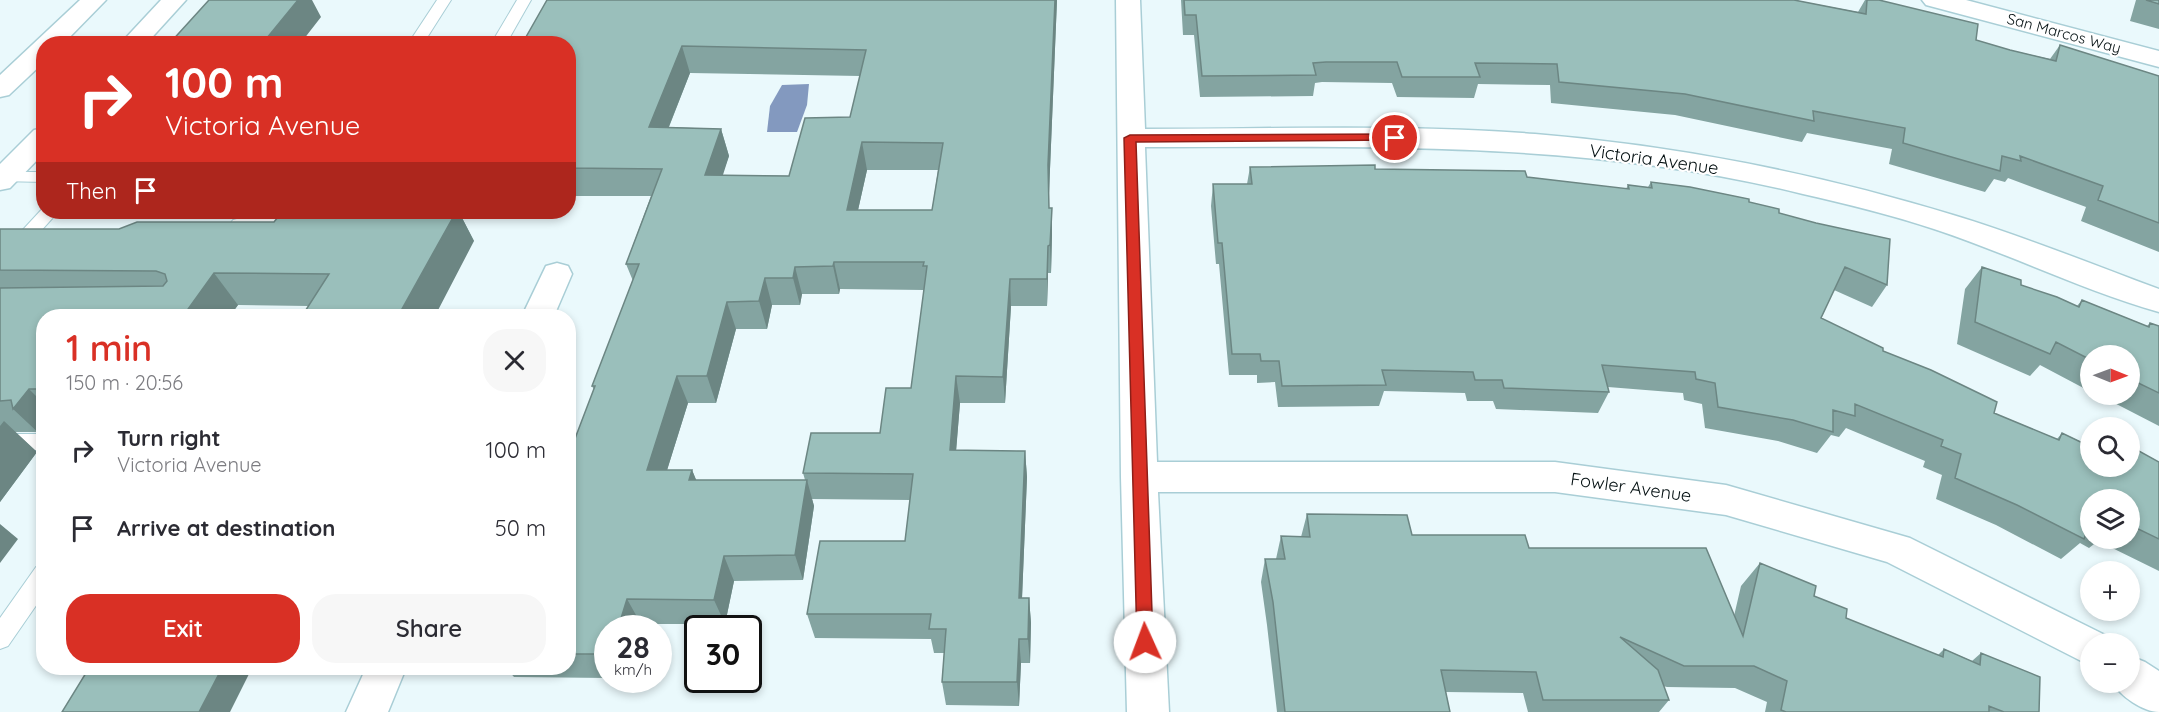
<!DOCTYPE html>
<html lang="en">
<head>
<meta charset="utf-8">
<style>
	body { margin:0; font-family:Quicksand,sans-serif; background:#f7f7f7; color:#2b2b33; height:100vh; display:flex; flex-direction:column; font-size:22px; white-space:nowrap }
	* { box-sizing:border-box; margin:0 }
	p { font-size:20px; color:#7c7c81 }
	.icon { flex:none; width:33px; height:33px; fill:none; stroke:currentColor; stroke-width:2; stroke-linecap:round; stroke-linejoin:round }
	.map { position:relative; flex:1; overflow:hidden }
	.side { position:absolute; left:36px; top:309px; width:540px; height:366px; display:flex; flex-direction:column; background:#fff; border-radius:24px; box-shadow:0 3px 9px #0003 }
	.side>* { flex:none }
	.guide { position:absolute; left:36px; top:36px; width:540px; height:183px; border-radius:24px; box-shadow:0 3px 9px #0003; background:#d93025; color:#fff; overflow:hidden }
	.needle { width:39px; rotate:91deg }
	.fabs { position:absolute; left:2080px; top:345px; display:grid; gap:12px }
	.fabs a { display:grid; place-items:center; width:60px; height:60px; border-radius:50%; background:#fff; box-shadow:0 3px 9px #0003; font-size:30px }
	.speed { position:absolute; left:594px; top:615px; display:flex; gap:12px; font-size:30px; font-weight:700; text-align:center }
	.speed>* { display:grid; place-content:center; width:78px; height:78px; border-radius:50%; background:#fff; box-shadow:0 3px 9px #0003; line-height:1 }
	.speed small { font-size:15px; font-weight:400 }
	.speed .limit { border:3px solid #111; border-radius:9px; background:#fff; color:#111 }
	.pin { position:absolute; display:grid; place-items:center; width:51px; height:51px; color:#fff; margin:-26px; border:3px solid #fff; border-radius:50%; box-shadow:0 2px 6px #0007 }
	.me { position:absolute; width:66px; margin:-33px; rotate:358deg; stroke-linejoin:round; filter:drop-shadow(0 0 4px #0008) }
	.turn { display:flex; align-items:center; gap:21px; height:126px; padding:0 30px; font-size:27px }
	.turn .icon { width:78px; height:78px; stroke-width:2.5 }
	.turn b { display:block; font-size:42px; line-height:51px }
	.then { display:flex; align-items:center; height:57px; padding:0 30px; background:#0003; gap:12px; font-size:22px }
	.round { display:grid; place-items:center; flex:none; width:63px; height:63px; border-radius:24px; background:#f7f7f7 }
	.head { display:flex; align-items:center; justify-content:space-between; height:102px; padding:0 30px }
	h1 { font-size:36px; font-weight:600; line-height:45px; color:#d93025 }
	.cta { display:flex; gap:12px; margin-top:auto; padding:12px 30px }
	.cta a { flex:1; height:69px; border-radius:24px; background:#d93025; color:#fff; font-size:24px; font-weight:600; line-height:69px; text-align:center }
	.cta a+a { background:#f7f7f7; color:#2b2b33 }
	ul { padding:0; list-style:none }
	li { display:flex; align-items:center; gap:18px; height:78px; padding:0 30px }
	li div { flex:1 }
	li b { display:block; font-size:22px }
	li em { font-style:normal }
	.map>svg:first-child { display:block }
</style>
</head>
<body>
<div class="map">
<svg width="2159" height="712" viewBox="0 0 2159 712">
	<rect width="100%" height="100%" fill="#eaf9fc"/>
	<path fill="#8399bf" d="M809 84 807 105 797 132H767L770 106 782 85Z"/>
	<g fill="none" stroke-linecap="round" stroke-linejoin="round">
		<defs>
			<path id="service" d="M437 0H451L423 44H408Z
				M517 0H531L506 44H491Z
				M4 172H44V182L0 181V173Z
				M43 208 44 212H58L30 243H18L15 239 18 235Z
				M278 212H303L300 216C279 224 256 235 233 228L230 224 233 220C248 216 263 217 278 212Z
				M0 434H44V450H0Z
				M44 564V594L8 646 0 649V618L36 567Z"/>
			<path id="minor" d="M1116 0H1140L1145 129C1274 129 1406 124 1535 134 1674 145 1820 174 1953 215 2023 236 2091 264 2159 289V312C2082 290 2010 254 1934 229 1892 215 1847 204 1803 194 1588 140 1365 147 1145 147L1157 462H1555L1726 485 1910 538 2105 635 2109 644H2091V666L1887 562 1726 515 1555 492H1158L1169 712H1127L1121 477Z
				M1922 0H1966L2159 51V67L1926 5Z
				M557 263 568 266 572 274 554 316H522L546 266Z
				M2130 656 2145 662 2159 671V712C2144 712 2119 696 2113 682H2130Z
				M366 668H406L388 712H346Z"/>
			<path id="primary" d="M80 0H106L63 44H44V62L9 95 0 97V75Z
				M161 0H186L146 44H120Z
				M44 128V153L10 188 0 190V164L34 130Z"/>
		</defs>
		<use href="#service" stroke="#a9ced6" stroke-width="2"/>
		<use href="#minor" stroke="#a9ced6" stroke-width="3"/>
		<use href="#primary" stroke="#a9ced6" stroke-width="3"/>
		<use href="#service" fill="#fff" fill-rule="evenodd"/>
		<use href="#minor" fill="#fff" fill-rule="evenodd"/>
		<use href="#primary" fill="#fff" fill-rule="evenodd"/>
	</g>
	<path fill="#84a4a1" fill-rule="evenodd" d="M1057 0 1049 193V208H1052V235L1051 273H1048L1047 306H1011L1005 403H960L956 450 1025 451 1027 477 1022 598H1029L1031 623 1030 663H1021L1019 706 946 705 942 682 944 653H934L931 639 815 638 807 614 905 541 910 500 812 499 814 506 803 580 734 581 725 624H641L639 628H608V678L514 677 506 668H568V457L594 390 592 386 633 281 626 264 651 196H568V44ZM690 73 860 76 850 117 789 176 722 175 729 156 721 129 669 127ZM867 170H938L932 210H858ZM840 289 924 290 911 388 880 433 803 473 805 480H696L692 470H667L688 403H716L736 329H767L772 305H800L802 294H839Z
		M1181 0H1794L1858 12 1865 0H1879L1976 40 2010 50 2050 59 2060 45 2159 76V252L2081 221 2086 207 2008 178 2005 182 1994 179 1985 192 1889 164 1892 149 1807 133 1802 142 1675 115 1551 103 1550 85 1478 84 1474 98 1397 97 1392 83 1322 82 1315 83 1313 96 1200 97 1194 35H1183Z
		M2136 0H2159V29L2130 21Z
		M1250 167 1375 169 1527 177 1626 189 1628 185 1648 187 1651 182 1749 202 1779 213 1887 285 1872 307 1834 290 1821 318 1994 413 2057 439 2062 433 2088 445 2091 442V466L2159 462V571L2098 541 2089 548 2080 543 2061 559 1996 525 1936 499 1942 475 1923 467 1925 461 1846 428 1839 437 1831 435 1817 453 1778 441 1705 428 1702 404 1684 400 1683 393 1608 387 1609 392 1598 413 1496 409 1493 401H1467L1465 393 1384 391 1379 406 1278 407 1275 382 1257 383V375H1229L1219 264H1216L1211 206 1213 184H1247ZM2091 500H2130V538H2091Z
		M282 212H530L528 216H461L474 241 309 306 238 305 230 316H44V438L37 432H15L37 452 0 502V229H119L274 222Z
		M1982 267 2021 285 2077 306 2082 300 2147 326 2150 323 2159 326V426L2097 394H2130V356H2091V392L2040 365 2030 376 1957 344 1965 289Z
		M1307 514 1412 535 1529 548 1734 616 1741 586 1760 563 1814 596 1846 618 1938 655 1944 649 1972 661 1981 653 2039 712H1765L1767 702 1735 688 1667 687 1663 686 1669 700 1659 712H1528L1523 693 1446 692 1450 712H1277L1267 625 1261 582 1265 559H1276L1281 536 1301 537Z"/>
	<path fill="#6c8683" d="M298 0H312L321 17 300 44H262Z
		M1055 0H1057L1049 193 1048 165Z
		M682 46 690 73 658 154 649 127Z
		M721 129 729 156 714 203 705 175Z
		M862 142 867 170 852 237 847 210Z
		M1052 208V235L1051 273 1050 245Z
		M456 212H459L474 241 435 316H398Z
		M1048 246V273L1047 306V279Z
		M834 262 840 289 839 294 833 266Z
		M795 267 802 294 800 305 793 278Z
		M214 273 238 305 230 316H190L186 312Z
		M765 278 772 305 767 329 759 301Z
		M1010 279 1011 306 1005 403 1003 377Z
		M727 302 736 329 716 403 707 376Z
		M116 311 121 316H112Z
		M677 376 688 403 659 496 647 470Z
		M956 376 960 403 954 477 950 450Z
		M29 389 44 404V438L13 409Z
		M4 421 37 452 0 502V426Z
		M1025 451 1027 477 1021 623 1019 598Z
		M692 470 703 496 689 480Z
		M807 480 814 506 803 580 795 555Z
		M0 524 18 539 0 563Z
		M724 556 734 581 725 624 714 600Z
		M1029 598 1031 623 1030 663 1028 639Z
		M627 599 641 624 639 628H618Z
		M1019 639 1021 663 1019 706 1017 682Z
		M222 668H252L230 712H199Z"/>
	<path fill="#9abfbb" stroke="#6c8683" stroke-width="1.5" fill-rule="evenodd" d="M209 0H298L262 44H169Z
		M547 0H1055L1048 165 1049 208H1052L1050 245 1048 246 1047 279H1010L1003 377 956 376 950 450 1025 451 1019 598H1029L1028 639H1019L1017 682H942L946 629H929L931 614H807L820 541H905L913 474 803 473 811 433H880L886 388H911L927 266H923L924 262H834L833 266 795 267 793 278H765L759 301 727 302 707 376H677L647 470H692L689 480H807L795 555 724 556 714 600 627 599 618 628H608V654H568V457L595 386H592L639 264H626L662 169 568 168V44H522ZM682 46 866 50 850 117 805 118 789 176 705 175 721 129 649 127ZM862 142 943 143 932 210H847Z
		M1184 0H1794L1866 14 1867 0H1879L1978 24 1976 40 2010 50 2056 61 2060 45 2159 76V223L2098 200 2103 186 2020 156 2021 161 2002 156 2000 171 1903 143 1905 128 1813 111 1814 121 1685 94 1559 82 1557 64 1475 63 1480 77H1402L1397 62H1326L1313 63 1316 75 1202 76 1196 15H1185Z
		M2146 0H2159V4Z
		M1375 165V169L1525 171 1527 177 1629 189 1628 185 1652 188 1651 182 1690 187 1749 199V202L1779 209V213L1816 223 1890 239 1887 285 1845 267 1821 318 1883 348V351L1931 370 1997 402 1994 413 2059 440 2062 433 2091 447V466H2130V446L2159 462V539L2130 525V500H2091V520L2084 539 2017 505 1955 478 1961 454 1941 446 1943 440 1855 404V416L1833 410V432L1793 420 1718 407 1715 383 1696 379 1695 372 1602 365 1609 392 1504 388 1502 380H1475L1473 372 1382 370 1386 385 1282 386 1279 361H1261L1260 354H1232L1222 243H1218L1213 184H1252L1250 167Z
		M282 212H456L398 316H302L329 274 214 273 186 312 116 311 112 316H44V389H29L13 409 11 400 0 401V288L163 286 167 281 165 274 156 271 0 270V229H119L137 222H274Z
		M1982 267 2021 280V285L2057 297 2079 307 2082 300 2149 327 2150 323 2159 326V393L2130 379V356H2091V360L2056 342 2050 354 1975 322Z
		M1307 514 1407 515 1412 535H1525L1529 548H1706L1743 636 1760 563 1816 586 1814 596 1847 609 1846 618 1943 657 1944 649 1980 665 1981 653 2040 677 2039 712H2004L1989 706V712H1786L1781 710 1787 681 1754 666H1684L1620 637 1658 670 1669 700H1543L1536 672 1441 670 1450 712H1285L1273 602 1265 559H1285L1281 536 1310 537Z
		M89 668H222L199 712H62Z"/>
	<path fill="#d93025" stroke="#8d1f18" stroke-width="1.5" d="M1395 134 1401 138 1399 140 1136 142 1153 642 1151 647 1145 649 1139 647 1137 642 1124 138 1130 135Z"/>
	<g text-anchor="middle" dominant-baseline="central" stroke-width="4.5" stroke-linejoin="round" paint-order="stroke">
		<g font-size="15" fill="#030f11" stroke="#fff">
			<text transform="translate(2064 33) rotate(15)">San Marcos Way</text>
		</g>
		<g font-size="18" fill="#030f11" stroke="#fff">
			<text transform="translate(1654 159) rotate(8)">Victoria Avenue</text>
			<text transform="translate(1631 487) rotate(8)">Fowler Avenue</text>
		</g>
	</g>
</svg>
<div class="fabs">
<a><svg class="needle" viewBox="-14 -14 28 28"><path d="M0-13l5 13h-10z" fill="#e53935"/><path d="M0 13l5-13h-10z" fill="#7c7c81"/></svg></a>
<a><svg class="icon" aria-label="search" viewBox="0 0 24 24"><circle cx="10" cy="10" r="6"/><path d="M15 15l6 6"/></svg></a>
<a><svg class="icon" aria-label="layers" viewBox="0 0 24 24"><path d="M12 4l9 5-9 5-9-5zM3 14l9 5 9-5"/></svg></a>
<a>+</a>
<a>−</a>
</div>
<div class="speed"><div>28<small>km/h</small></div><div class="limit">30</div></div>
<div class="pin" style="left:1395px;top:138px;background:#d93025"><svg class="icon" aria-label="arrive" viewBox="0 0 24 24"><path d="M6 21V4h12l-3 4 3 4H6"/></svg></div>
<svg class="me" style="left:1145px;top:642px" viewBox="-20 -20 40 40"><circle r="19" fill="#fff"/><path d="M0-13L10 11 0 6-10 11z" fill="#d93025"/></svg>
<div class="guide">
<div class="turn"><svg class="icon" aria-label="right" viewBox="0 0 24 24"><path d="M7 20v-9h11M14 6l5 5-5 5"/></svg><div><b>100 m</b>Victoria Avenue</div></div>
<div class="then">Then<svg class="icon" aria-label="arrive" viewBox="0 0 24 24"><path d="M6 21V4h12l-3 4 3 4H6"/></svg></div>
</div>
<section class="side">
<div class="head"><div><h1>1 min</h1><p>150 m · 20:56</p></div><a class="round"><svg class="icon" aria-label="close" viewBox="0 0 24 24"><path d="M6 6l12 12M18 6L6 18"/></svg></a></div>
<ul>
<li><svg class="icon" aria-label="right" viewBox="0 0 24 24"><path d="M7 20v-9h11M14 6l5 5-5 5"/></svg><div><b>Turn right</b><p>Victoria Avenue</p></div><em>100 m</em></li>
<li><svg class="icon" aria-label="arrive" viewBox="0 0 24 24"><path d="M6 21V4h12l-3 4 3 4H6"/></svg><div><b>Arrive at destination</b></div><em>50 m</em></li>
</ul>
<div class="cta"><a>Exit</a><a>Share</a></div>
</section>
</div>
</body>
</html>
